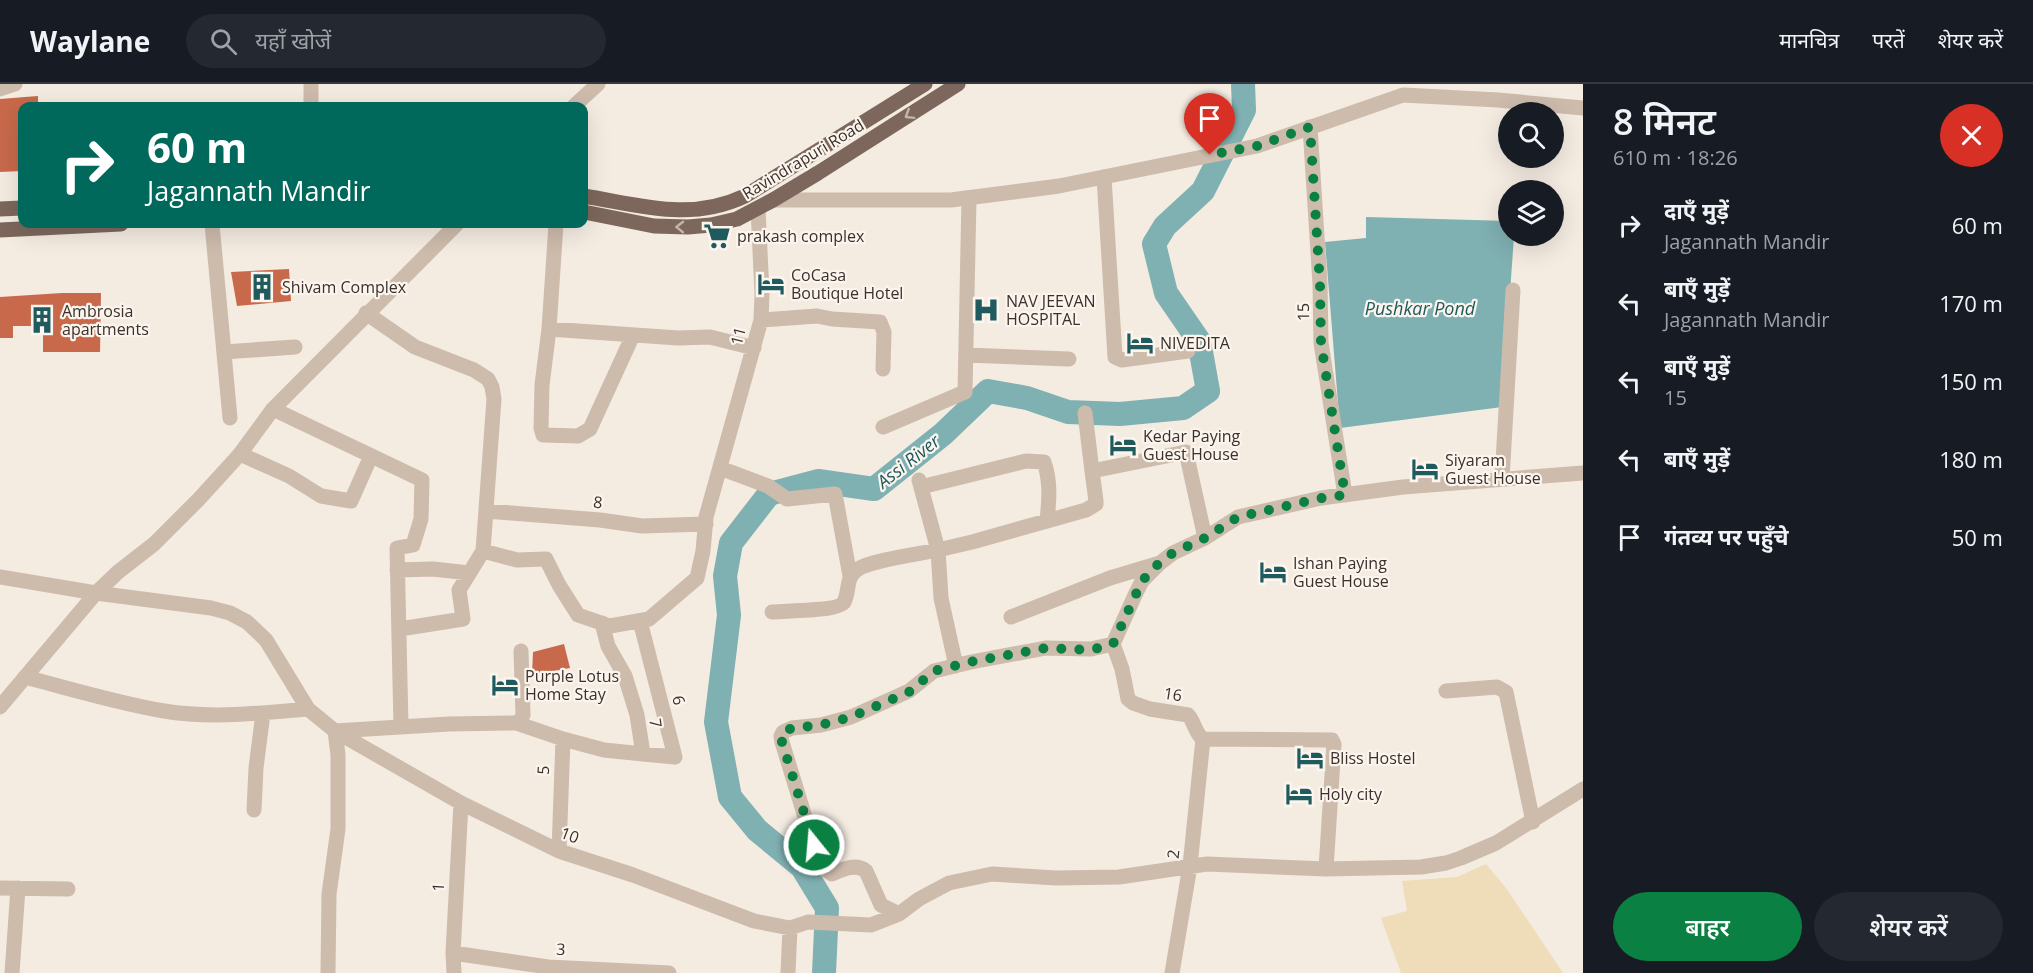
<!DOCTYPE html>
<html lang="hi">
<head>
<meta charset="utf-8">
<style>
	body { margin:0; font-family:"Open Sans","Noto Sans Devanagari",sans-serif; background:#242831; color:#f1f3f6; height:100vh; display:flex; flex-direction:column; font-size:22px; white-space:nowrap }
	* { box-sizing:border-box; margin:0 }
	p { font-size:20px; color:#9ea1a6 }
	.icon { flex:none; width:33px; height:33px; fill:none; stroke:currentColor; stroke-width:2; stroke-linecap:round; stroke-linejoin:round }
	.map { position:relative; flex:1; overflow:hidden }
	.side { display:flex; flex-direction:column; background:#171b24; width:450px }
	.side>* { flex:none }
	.banner { position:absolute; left:18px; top:18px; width:570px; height:126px; border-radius:12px; box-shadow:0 6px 24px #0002; background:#00695c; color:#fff; overflow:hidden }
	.buttons { position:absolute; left:1498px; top:18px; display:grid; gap:12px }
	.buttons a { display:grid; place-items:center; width:66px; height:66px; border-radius:50%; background:#171b24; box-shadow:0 6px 24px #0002; font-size:30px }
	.pin { position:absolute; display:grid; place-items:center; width:51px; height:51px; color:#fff; margin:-62px -26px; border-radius:50% 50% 50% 0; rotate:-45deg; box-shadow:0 0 6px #0007 }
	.pin .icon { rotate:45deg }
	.me { position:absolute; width:66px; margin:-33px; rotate:343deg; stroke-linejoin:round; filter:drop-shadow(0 0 4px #0008) }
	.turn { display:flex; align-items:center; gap:21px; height:126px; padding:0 30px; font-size:27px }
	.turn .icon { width:78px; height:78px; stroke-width:2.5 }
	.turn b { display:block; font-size:42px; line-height:51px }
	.round { display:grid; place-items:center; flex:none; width:63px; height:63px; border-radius:32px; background:#242831 }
	.head { display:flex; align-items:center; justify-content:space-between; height:102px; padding:0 30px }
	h1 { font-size:36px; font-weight:600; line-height:45px }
	.action { display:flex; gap:12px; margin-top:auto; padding:12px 30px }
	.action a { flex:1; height:69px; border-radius:36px; background:#0b8043; color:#fff; font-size:24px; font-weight:600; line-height:69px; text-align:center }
	.action a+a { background:#242831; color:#f1f3f6 }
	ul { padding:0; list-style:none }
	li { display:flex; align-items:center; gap:18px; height:78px; padding:0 30px }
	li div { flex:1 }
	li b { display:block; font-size:22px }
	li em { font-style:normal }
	header { display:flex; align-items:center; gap:36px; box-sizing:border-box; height:84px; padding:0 30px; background:#171b24; border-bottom:2px solid #363941 }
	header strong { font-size:28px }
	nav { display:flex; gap:33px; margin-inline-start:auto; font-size:21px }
	.search { width:420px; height:54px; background:#242831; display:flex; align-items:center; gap:15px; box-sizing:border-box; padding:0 21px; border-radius:33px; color:#9ea1a6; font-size:22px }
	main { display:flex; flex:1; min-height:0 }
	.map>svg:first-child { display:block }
</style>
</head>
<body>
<header>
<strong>Waylane</strong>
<div class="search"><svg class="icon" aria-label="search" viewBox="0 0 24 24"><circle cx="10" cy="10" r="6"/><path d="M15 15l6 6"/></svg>यहाँ खोजें</div>
<nav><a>मानचित्र</a><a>परतें</a><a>शेयर करें</a></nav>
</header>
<main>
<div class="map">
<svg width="1583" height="889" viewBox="0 0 1583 889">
	<rect width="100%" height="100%" fill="#f4ebe1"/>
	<path fill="#efdcb8" d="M1486 780 1506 804 1563 889H1401L1381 834 1407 827 1402 797 1457 793Z"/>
	<path fill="#7fb0b2" d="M1366 133 1509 137V152H1514L1502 323 1340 344 1325 158 1366 154Z"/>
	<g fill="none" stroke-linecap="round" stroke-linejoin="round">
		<path stroke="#7fb0b2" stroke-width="24" d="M824 889 827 824 802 783 757 746 730 713 716 638 729 531 725 492 731 459 769 410 818 397 874 405 943 350 988 307 1027 314 1068 328 1120 330 1183 324 1208 307 1199 257 1166 209 1154 160 1165 142 1203 107 1244 26 1243 0"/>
	</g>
	<path fill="#c8694b" d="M38 12V22H22V87L0 88V15Z
		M289 185 291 217 237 222 231 188Z
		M62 209H101L100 268H43V242H13V254H0V213Z
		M564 560 570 584 532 591 533 568Z"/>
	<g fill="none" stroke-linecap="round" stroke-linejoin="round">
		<path stroke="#cdbbac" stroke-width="15" d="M0 5 15 0
			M311 22V0
			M1310 43 1320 200 1321 259 1345 411
			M1104 93 1115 273 1122 276 1188 267
			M212 140 230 334
			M556 140 549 245 542 301 541 344 543 351 578 352 590 345 633 251
			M366 229 415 263 474 286 488 295 492 303 494 315 483 467 459 506 463 535 400 545
			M761 236 817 232 832 235 880 238 884 248 883 285
			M549 245 678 254 710 253 754 264
			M224 268 295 263
			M966 271 1069 275
			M273 325 422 396 421 435 413 461 397 464 401 642
			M1085 329 1092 387 1186 368 1205 454
			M883 343 965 308 969 114
			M240 370 289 392 321 412 351 417 371 372
			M720 384 768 402 787 415 835 410 850 492
			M1502 395 1513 206
			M919 396 938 466 972 458 1086 426 1096 420V417L1092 387
			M921 403 1026 377 1044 378C1051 398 1049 417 1047 437
			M486 427 600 436 642 442 706 440
			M483 467 517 476 546 475 559 501 578 531 610 542 649 535 697 494 703 467 706 433 761 236 762 210 758 124
			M397 486 433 485 469 489
			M0 493 96 509 211 524 230 529 247 538 266 556 308 625 335 647 449 640 516 639 521 636 523 631 521 567
			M772 528C784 527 839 527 844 518 850 507 845 493 858 485 872 476 919 470 938 466L941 514 956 582
			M1011 533 1110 494 1160 479
			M640 537 675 673 643 670
			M1113 560 1122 585 1128 615 1133 619 1150 625 1188 631C1195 639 1195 649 1203 655L1332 656 1334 660 1326 785
			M25 593C71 605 117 619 164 627 211 635 261 629 308 625
			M1446 607 1497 603 1506 608 1533 738
			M516 639 563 655 559 767
			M335 647 461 719 559 767 633 791 754 837 790 844 808 838 871 841 899 830 919 815 949 799 992 790 1056 794 1119 793 1207 780 1326 785 1421 783 1446 779 1461 774 1496 759 1583 705
			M563 655 604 666 643 670 637 631 625 592 608 562 602 539
			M254 726 256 684 263 629
			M0 804 68 805
			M899 830 881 821 866 787C856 779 843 785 832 790L820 782 782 658 781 652 783 648 792 644 821 641 851 633 909 607 934 587 971 578 1046 564 1091 565 1113 560 1135 511 1142 497 1160 479 1173 469 1205 454 1238 433 1321 414 1403 403 1583 389
			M453 869 548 883 669 889
			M12 889 18 804
			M328 889 329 810 338 745V671L335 647
			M454 889 453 869 461 719
			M788 889 790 844
			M1172 889 1190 782 1203 655"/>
		<path stroke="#cdbbac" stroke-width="15" d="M574 22 598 0
			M773 116H951L1059 102 1257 62 1403 11 1498 16 1583 24
			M0 623 96 509 118 488 154 460 199 415 240 370 273 325 457 140"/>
		<path stroke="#7d675c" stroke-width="15" d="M584 112C640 121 690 138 745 112L925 0
			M0 125 22 124
			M584 128 654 142 688 143 711 141 737 135 773 116 818 89 958 0
			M0 146 121 140"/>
	</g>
	<defs><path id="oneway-chevron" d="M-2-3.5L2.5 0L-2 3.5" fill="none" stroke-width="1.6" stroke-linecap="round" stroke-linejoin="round" transform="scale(1.5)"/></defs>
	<g stroke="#c2b5ac">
		<use href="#oneway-chevron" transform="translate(909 31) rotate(148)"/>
		<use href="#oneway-chevron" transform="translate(680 143) rotate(-179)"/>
	</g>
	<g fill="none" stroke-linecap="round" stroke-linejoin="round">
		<path stroke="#0b8043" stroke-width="10" stroke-dasharray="0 18" d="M814 761 782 658 781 652 783 648 792 644 821 641 851 633 909 608 934 587 970 578 1046 564 1091 566 1113 560 1142 497 1160 478 1173 469 1205 454 1238 433 1322 414 1345 411 1321 259 1320 200 1310 43 1257 62 1210 71"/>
	</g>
	<defs>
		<symbol id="supermarket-bare" viewBox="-9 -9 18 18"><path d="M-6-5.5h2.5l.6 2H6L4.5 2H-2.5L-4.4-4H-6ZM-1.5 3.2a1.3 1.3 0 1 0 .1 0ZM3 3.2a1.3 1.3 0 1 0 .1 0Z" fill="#1f5a5e" stroke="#fbf5ee" stroke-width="2.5" paint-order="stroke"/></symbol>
		<symbol id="hotel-bare" viewBox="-9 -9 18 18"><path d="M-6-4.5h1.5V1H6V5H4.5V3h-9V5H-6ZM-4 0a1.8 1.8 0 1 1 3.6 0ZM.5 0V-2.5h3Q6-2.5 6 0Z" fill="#1f5a5e" stroke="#fbf5ee" stroke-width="2.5" paint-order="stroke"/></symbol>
		<symbol id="building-bare" viewBox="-9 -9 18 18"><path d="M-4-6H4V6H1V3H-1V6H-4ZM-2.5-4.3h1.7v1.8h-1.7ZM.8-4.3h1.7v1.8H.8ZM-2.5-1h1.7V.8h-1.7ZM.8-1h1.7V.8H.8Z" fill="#1f5a5e" stroke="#fbf5ee" stroke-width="2.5" paint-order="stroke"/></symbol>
		<symbol id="hospital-bare" viewBox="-9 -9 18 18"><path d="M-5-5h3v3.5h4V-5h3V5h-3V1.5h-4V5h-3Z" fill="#1f5a5e" stroke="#fbf5ee" stroke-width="2.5" paint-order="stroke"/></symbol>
	</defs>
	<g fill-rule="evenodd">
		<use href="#supermarket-bare" x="698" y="133" width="38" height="38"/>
		<use href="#hotel-bare" x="752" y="181" width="38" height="38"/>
		<use href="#building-bare" x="243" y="184" width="38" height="38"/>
		<use href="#hospital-bare" x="967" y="207" width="38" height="38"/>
		<use href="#building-bare" x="23" y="217" width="38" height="38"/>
		<use href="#hotel-bare" x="1121" y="240" width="38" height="38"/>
		<use href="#hotel-bare" x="1104" y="342" width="38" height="38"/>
		<use href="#hotel-bare" x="1406" y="366" width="38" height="38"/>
		<use href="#hotel-bare" x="1254" y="469" width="38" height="38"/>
		<use href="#hotel-bare" x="486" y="582" width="38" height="38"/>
		<use href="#hotel-bare" x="1291" y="655" width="38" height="38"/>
		<use href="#hotel-bare" x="1280" y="691" width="38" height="38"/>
	</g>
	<g text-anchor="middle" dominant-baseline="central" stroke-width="4.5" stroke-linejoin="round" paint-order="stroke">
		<g font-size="16" fill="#3b302b" stroke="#fbf5ee">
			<text transform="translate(803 75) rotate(-31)">Ravindrapuri Road</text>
			<text transform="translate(1303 228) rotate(-91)">15</text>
			<text transform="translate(738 252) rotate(-76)">11</text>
			<text transform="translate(598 418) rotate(6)">8</text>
			<text transform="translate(1173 610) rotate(9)">16</text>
			<text transform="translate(679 616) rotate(75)">6</text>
			<text transform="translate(656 639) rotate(81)">7</text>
			<text transform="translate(543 686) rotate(-87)">5</text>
			<text transform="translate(570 751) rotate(21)">10</text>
			<text transform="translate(1173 770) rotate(-84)">2</text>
			<text transform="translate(438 803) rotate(-87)">1</text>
			<text transform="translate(561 865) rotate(3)">3</text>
		</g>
		<g font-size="16" fill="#3b302b" stroke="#fbf5ee" text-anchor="start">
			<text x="737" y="152">prakash complex</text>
			<text x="791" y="191">CoCasa<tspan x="791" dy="18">Boutique Hotel</tspan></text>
			<text x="282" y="203">Shivam Complex</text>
			<text x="1006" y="217">NAV JEEVAN<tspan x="1006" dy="18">HOSPITAL</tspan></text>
			<text x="62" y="227">Ambrosia<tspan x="62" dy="18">apartments</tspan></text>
			<text x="1160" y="259">NIVEDITA</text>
			<text x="1143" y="352">Kedar Paying<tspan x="1143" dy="18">Guest House</tspan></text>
			<text x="1445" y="376">Siyaram<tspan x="1445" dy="18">Guest House</tspan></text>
			<text x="1293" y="479">Ishan Paying<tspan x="1293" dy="18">Guest House</tspan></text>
			<text x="525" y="592">Purple Lotus<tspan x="525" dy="18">Home Stay</tspan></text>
			<text x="1330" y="674">Bliss Hostel</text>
			<text x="1319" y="710">Holy city</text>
		</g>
		<g font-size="18" font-style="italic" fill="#1f5a5e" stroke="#fbf5ee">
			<text x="1420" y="224">Pushkar Pond</text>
			<text transform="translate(908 377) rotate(-38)">Assi River</text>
		</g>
	</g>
</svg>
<div class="buttons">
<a><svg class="icon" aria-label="search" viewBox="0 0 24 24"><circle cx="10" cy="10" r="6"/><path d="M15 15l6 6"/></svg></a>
<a><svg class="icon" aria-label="layers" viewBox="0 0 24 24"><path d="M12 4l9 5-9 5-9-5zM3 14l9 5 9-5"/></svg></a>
</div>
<div class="pin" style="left:1210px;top:71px;background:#d93025"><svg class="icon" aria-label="arrive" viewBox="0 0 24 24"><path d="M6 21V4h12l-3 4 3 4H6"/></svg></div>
<svg class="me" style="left:814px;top:761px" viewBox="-20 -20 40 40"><circle r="17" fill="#0b8043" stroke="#fff" stroke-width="3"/><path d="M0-11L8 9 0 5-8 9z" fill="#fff"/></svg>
<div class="banner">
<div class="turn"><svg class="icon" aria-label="right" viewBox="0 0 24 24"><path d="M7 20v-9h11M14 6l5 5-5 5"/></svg><div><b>60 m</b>Jagannath Mandir</div></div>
</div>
</div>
<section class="side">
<div class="head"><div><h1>8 मिनट</h1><p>610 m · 18:26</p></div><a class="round" style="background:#d93025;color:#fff"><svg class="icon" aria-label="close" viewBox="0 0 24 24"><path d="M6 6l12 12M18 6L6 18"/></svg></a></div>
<ul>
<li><svg class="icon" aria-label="right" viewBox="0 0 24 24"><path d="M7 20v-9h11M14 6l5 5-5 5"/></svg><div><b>दाएँ मुड़ें</b><p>Jagannath Mandir</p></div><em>60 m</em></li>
<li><svg class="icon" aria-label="left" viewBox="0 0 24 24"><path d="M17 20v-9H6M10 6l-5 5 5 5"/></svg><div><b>बाएँ मुड़ें</b><p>Jagannath Mandir</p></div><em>170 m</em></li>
<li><svg class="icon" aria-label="left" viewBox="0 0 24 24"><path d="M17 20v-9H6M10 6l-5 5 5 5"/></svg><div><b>बाएँ मुड़ें</b><p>15</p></div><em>150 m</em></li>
<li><svg class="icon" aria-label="left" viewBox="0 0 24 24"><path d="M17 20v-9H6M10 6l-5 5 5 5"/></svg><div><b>बाएँ मुड़ें</b></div><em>180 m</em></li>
<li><svg class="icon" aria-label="arrive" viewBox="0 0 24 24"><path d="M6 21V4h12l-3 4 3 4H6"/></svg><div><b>गंतव्य पर पहुँचे</b></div><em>50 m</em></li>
</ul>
<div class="action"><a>बाहर</a><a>शेयर करें</a></div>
</section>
</main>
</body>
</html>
